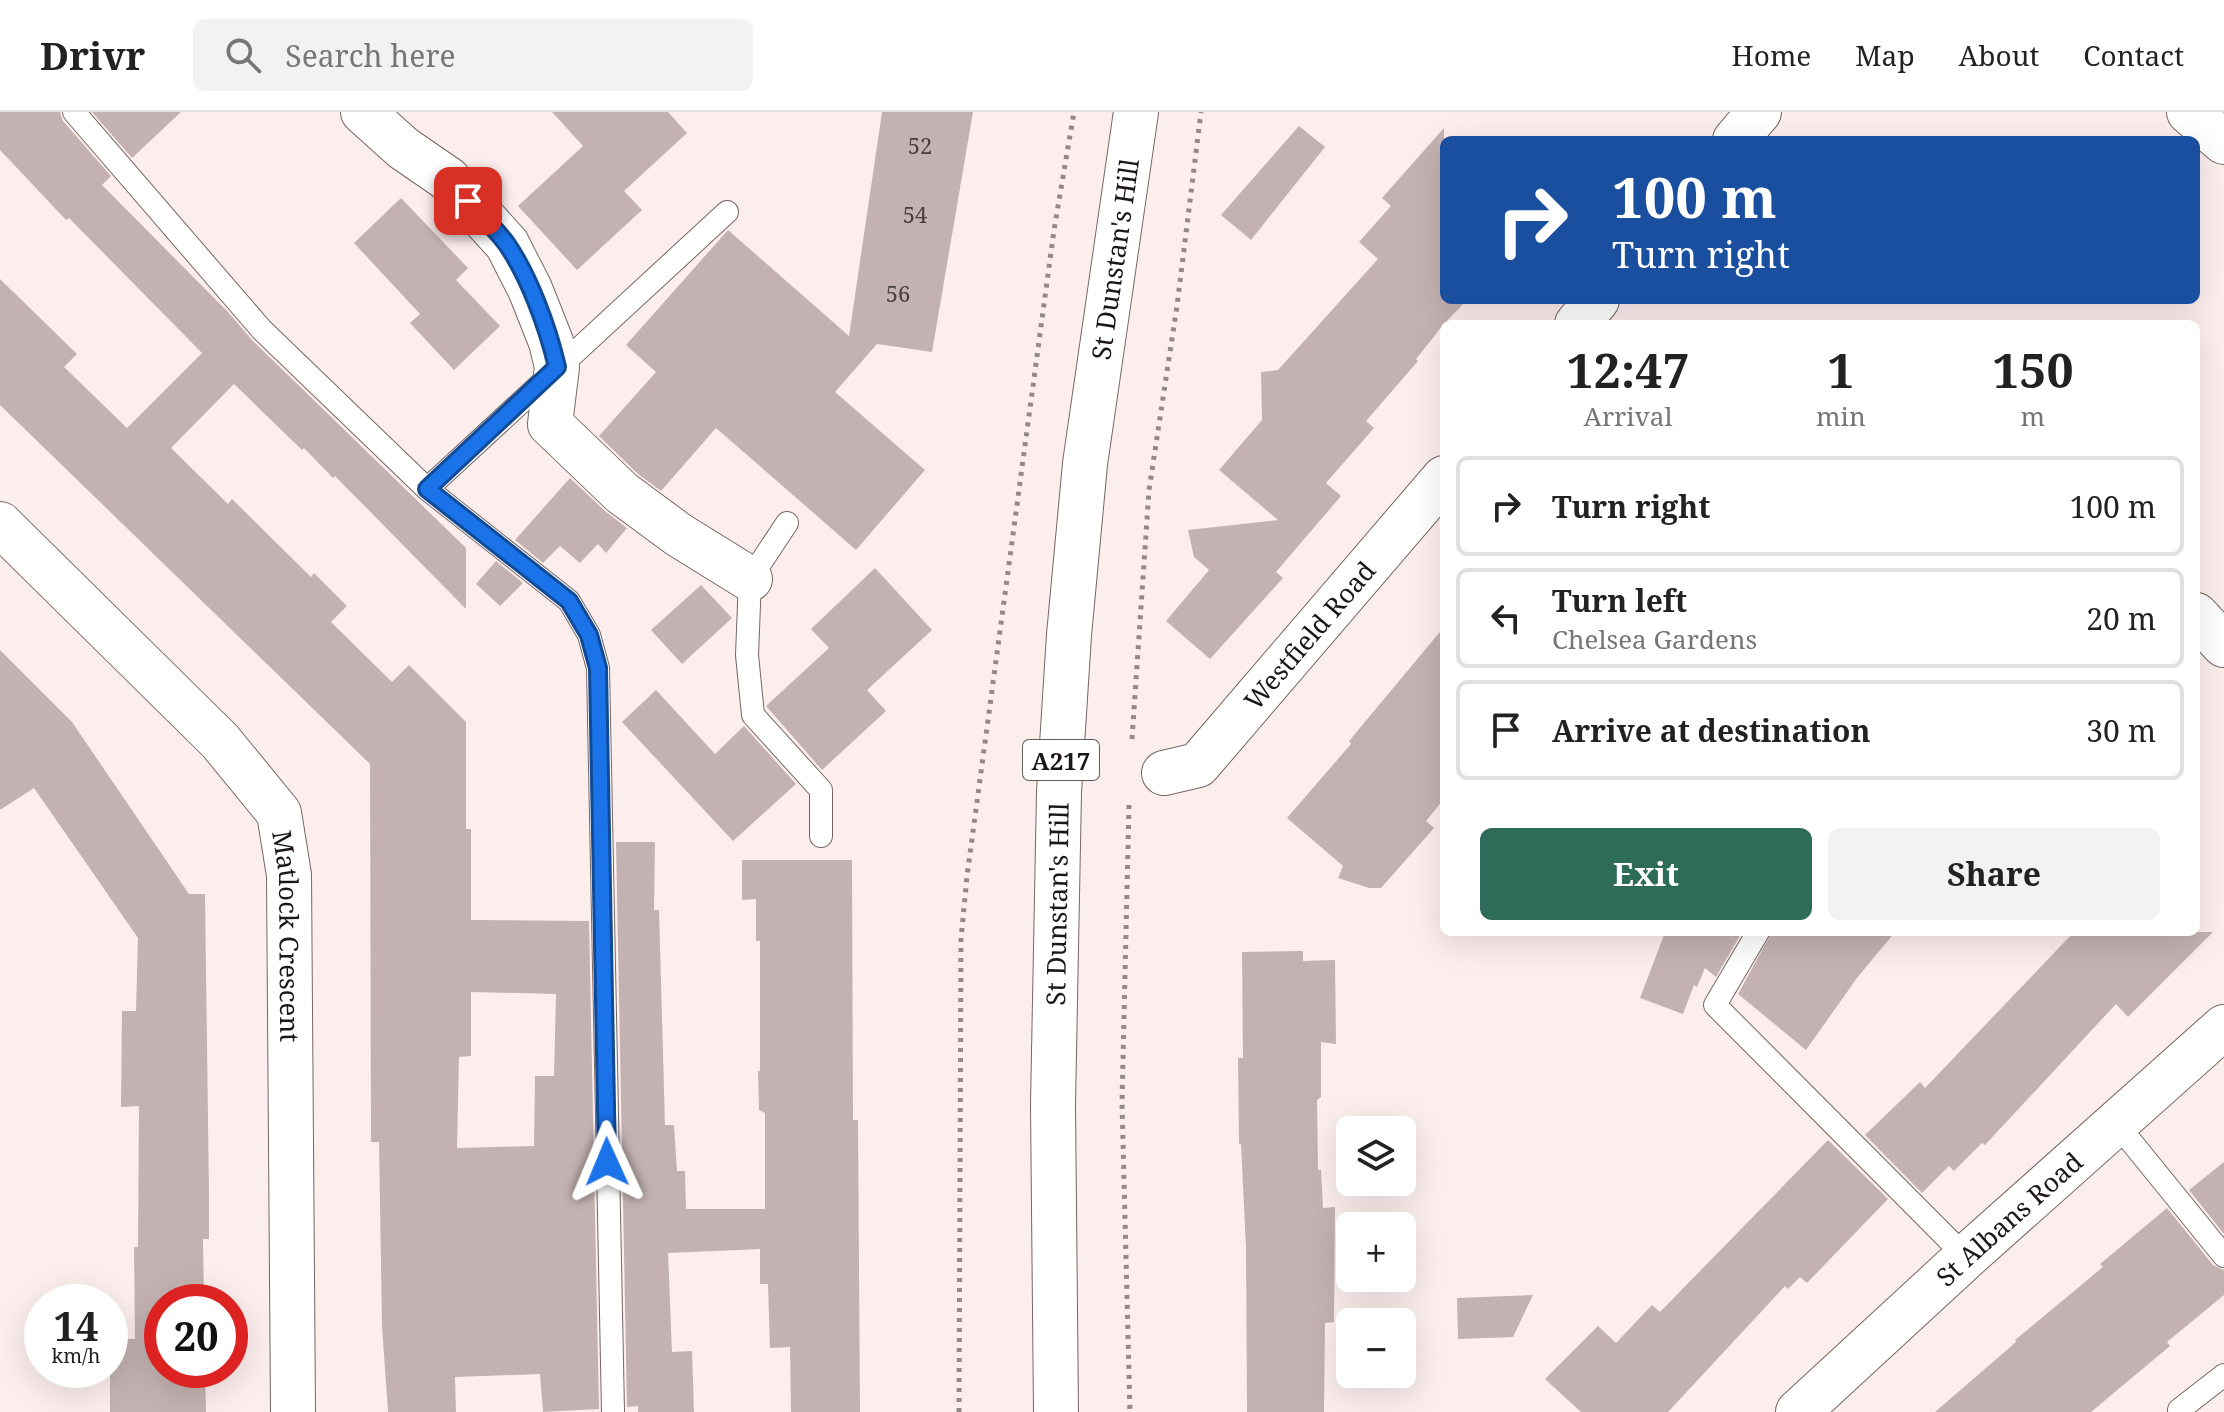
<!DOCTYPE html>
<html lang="en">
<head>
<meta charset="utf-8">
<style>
	body { margin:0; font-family:"Noto Serif",serif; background:#f2f2f2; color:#222; height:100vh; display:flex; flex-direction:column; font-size:30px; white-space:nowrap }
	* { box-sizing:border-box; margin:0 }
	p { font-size:26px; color:#767676 }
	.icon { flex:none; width:44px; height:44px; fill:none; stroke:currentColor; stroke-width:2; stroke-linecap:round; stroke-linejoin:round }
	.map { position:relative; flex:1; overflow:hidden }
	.panel { position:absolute; left:1440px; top:208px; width:760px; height:616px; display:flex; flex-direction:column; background:#fff; border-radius:12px; box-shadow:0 8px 32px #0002 }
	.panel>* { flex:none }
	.top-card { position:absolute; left:1440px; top:24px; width:760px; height:168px; border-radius:12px; box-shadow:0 8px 32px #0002; background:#1a4fa0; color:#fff; overflow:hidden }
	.fabs { position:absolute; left:1336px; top:1004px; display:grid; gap:16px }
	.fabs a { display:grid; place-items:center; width:80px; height:80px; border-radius:12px; background:#fff; box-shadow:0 8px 32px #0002; font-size:40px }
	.speed { position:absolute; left:24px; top:1172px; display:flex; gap:16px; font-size:40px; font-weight:700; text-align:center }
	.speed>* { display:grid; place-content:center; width:104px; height:104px; border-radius:50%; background:#fff; box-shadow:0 8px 32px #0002; line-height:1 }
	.speed small { font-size:20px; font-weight:400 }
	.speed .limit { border:12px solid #d22; background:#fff; color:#111 }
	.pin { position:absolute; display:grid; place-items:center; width:68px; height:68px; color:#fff; margin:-34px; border-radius:16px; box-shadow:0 4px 12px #0006 }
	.me { position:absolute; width:88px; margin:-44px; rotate:359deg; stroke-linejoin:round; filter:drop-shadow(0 0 6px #0008) }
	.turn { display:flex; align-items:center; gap:28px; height:168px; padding:0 40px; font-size:36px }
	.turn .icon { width:104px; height:104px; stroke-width:2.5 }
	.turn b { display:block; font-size:56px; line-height:68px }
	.eta { display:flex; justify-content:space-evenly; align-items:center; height:136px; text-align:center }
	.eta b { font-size:48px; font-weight:700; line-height:56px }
	.cta { display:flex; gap:16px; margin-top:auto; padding:16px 40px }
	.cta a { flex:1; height:92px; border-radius:12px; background:#2e6c59; color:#fff; font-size:32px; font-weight:700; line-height:92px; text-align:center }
	.cta a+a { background:#f2f2f2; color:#222 }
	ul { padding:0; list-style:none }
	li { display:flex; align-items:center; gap:24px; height:100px; margin:0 16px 12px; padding:0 24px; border:4px solid #e0e0e0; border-radius:12px }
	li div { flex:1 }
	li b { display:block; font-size:30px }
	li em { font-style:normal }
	header { display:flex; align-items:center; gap:48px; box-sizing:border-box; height:112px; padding:0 40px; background:#fff; border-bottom:2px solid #e0e0e0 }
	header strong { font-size:38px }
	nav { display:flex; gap:44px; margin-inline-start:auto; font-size:28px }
	.search { width:560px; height:72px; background:#f2f2f2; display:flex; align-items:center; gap:20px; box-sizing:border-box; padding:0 28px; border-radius:12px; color:#767676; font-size:30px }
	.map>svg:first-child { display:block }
</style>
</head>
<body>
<header>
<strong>Drivr</strong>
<div class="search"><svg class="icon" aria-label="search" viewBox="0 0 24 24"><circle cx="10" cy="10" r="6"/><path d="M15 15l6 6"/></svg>Search here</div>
<nav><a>Home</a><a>Map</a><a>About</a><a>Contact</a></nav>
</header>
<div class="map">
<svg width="2224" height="1300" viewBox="0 0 2224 1300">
	<rect width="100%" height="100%" fill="#fdeeee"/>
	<path fill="#c3b2b1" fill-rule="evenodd" d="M0 0H60L63 9 111 64 102 73 228 200 252 228 466 436V497L335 364 333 366 304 336 302 338 234 272 171 336 228 392 232 387 311 465 314 461 347 494 331 510 392 570 409 553 466 610V717H471V808L589 809 599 1297 543 1300 540 1262 455 1265 456 1300H388L382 1214 379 1030H371L370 652 0 293V167L77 242 64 255 127 316 202 241 69 106 66 108 0 38ZM471 880 556 882 554 964H535L534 1034 457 1036 459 945 471 944Z
		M92 0H181L132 46Z
		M552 0H668L687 21 624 79 642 98 577 158 518 94 583 34Z
		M882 0H973L932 240 877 232 835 280 925 358 856 438 716 316 661 379 638 362 599 324 656 260 626 233 728 118 849 224Z
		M1299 14 1325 35 1251 128 1221 103Z
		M1444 16V188H1467L1444 212 1416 247 1418 249 1366 309 1374 316 1326 371 1341 384 1276 460 1283 466 1210 547 1166 509 1209 458 1194 445 1188 418 1278 408 1219 358 1262 308 1261 260 1278 258 1378 147 1359 130 1391 94 1382 86Z
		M401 86 468 156 456 168 500 214 454 258 410 211 420 202 354 131Z
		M570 366 605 399 627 416 606 441 598 432 580 451 560 434 543 451 515 428Z
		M496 449 523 471 500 494 476 472Z
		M875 456 932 518 867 578 886 599 822 658 766 594 829 536 811 517Z
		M701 473 732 506 682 552 651 518Z
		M1444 515V687L1426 709 1434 716 1381 776H1369L1338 766 1343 754 1287 706 1351 632 1349 629Z
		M0 538 72 610 189 782H205L209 1082V1127H203L204 1190H162V1258H205L206 1300H110V1243H116L117 1227H135L134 1135H138L139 994 121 995 122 899H136L138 826 34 676 0 698Z
		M656 578 715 642 744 614 796 672 733 729 622 610Z
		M616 730H655L654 798H659L665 1013H674L677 1059H685L686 1097H765V1001L759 998 758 959H760V829H756V787L742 788V748H852L853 1008H858L860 1300H791L790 1235 770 1236 768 1172H760V1137L668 1141 672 1240 692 1239 694 1300H638V1294L627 1295Z
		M1660 820H1742L1716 865 1705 856 1697 875 1694 873 1683 902 1640 886 1664 823Z
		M1772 820H1895L1857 866 1806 938 1738 882Z
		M2074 820H2213L2128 905 2116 892 1985 1033 1982 1031 1954 1059 1949 1054 1922 1081 1865 1023 1920 970 1925 976Z
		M1303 839V849L1335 848 1336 932 1321 930V985L1317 988 1318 1058H1321L1323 1096 1335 1095 1334 1210 1325 1211 1324 1300H1247L1246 1136 1241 1032H1239L1238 946H1243L1242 840Z
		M1828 1028 1888 1087 1807 1171 1800 1165 1788 1177 1785 1174 1668 1300H1581L1545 1267 1598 1214 1616 1231 1652 1193 1660 1200Z
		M2224 1050V1122L2189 1078Z
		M2167 1096 2213 1153 2224 1158V1183L2167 1230 2170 1234 2091 1300H1935L2016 1230 2015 1228 2103 1155 2100 1152Z
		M1533 1183 1513 1225 1458 1227 1457 1186Z"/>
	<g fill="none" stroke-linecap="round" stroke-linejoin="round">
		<defs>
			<path id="lane" d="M74 0 262 218 427 377 569 489 589 523 598 556 613 1300
				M427 377 727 100
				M787 411 750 467 747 543 753 603 821 678V724
				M1758 820 1715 893 1966 1145
				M2116 1011 2224 1144
				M2179 1298 2224 1263"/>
			<g id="street">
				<path d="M363 0 403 36 448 67 507 132 530 177 551 230 557 255 550 312 622 381 679 423 750 467"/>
				<path d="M2189 0 2224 30"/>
				<path d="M1735 28 1759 0"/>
				<path d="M1577 212 1597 188"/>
				<path id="s1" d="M0 412 220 629 279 701 289 763 293 1300"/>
				<path d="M2196 503 2224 533"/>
				<path id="s2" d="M1164 661 1198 653 1444 366"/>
				<path id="s3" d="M1798 1300 1966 1145 2224 915"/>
			</g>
			<g id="highway">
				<path id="s4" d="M1056 1300 1053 993 1059 680 1069 523 1085 352 1136 0"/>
			</g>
		</defs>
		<use href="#lane" stroke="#766766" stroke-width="24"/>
		<use href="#street" stroke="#766766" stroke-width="46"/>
		<use href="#highway" stroke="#766766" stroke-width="46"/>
		<path stroke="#938989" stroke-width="5" stroke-dasharray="4 6" stroke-linecap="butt" d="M1132 627 1149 378 1177 194 1201 0
			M1129 693 1122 990 1130 1300
			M959 1300 961 827 967 764 1054 118 1074 0"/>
		<use href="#lane" stroke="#fff" stroke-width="22"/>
		<use href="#street" stroke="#fff" stroke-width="44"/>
		<use href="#highway" stroke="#fff" stroke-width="44"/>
	</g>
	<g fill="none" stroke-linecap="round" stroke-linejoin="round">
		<defs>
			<path id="route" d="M468 89C480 103 495 116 506 131 529 164 548 216 557 255L427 377 569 489 589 523 598 556 607 1050"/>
		</defs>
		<use href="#route" stroke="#114b97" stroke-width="20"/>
		<use href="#route" stroke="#1a73e8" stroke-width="14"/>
	</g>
	<g text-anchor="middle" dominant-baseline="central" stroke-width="6" stroke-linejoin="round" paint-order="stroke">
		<g font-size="22" fill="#463d3d">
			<text x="920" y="33">52</text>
			<text x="915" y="102">54</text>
			<text x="898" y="181">56</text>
		</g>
		<rect fill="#fff" stroke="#605c5c" stroke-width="2" x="1023" y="628" width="76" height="40" rx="6"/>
		<g font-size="24" font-weight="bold" fill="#1c1616">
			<text x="1061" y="648">A217</text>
		</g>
		<g font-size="26" fill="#1c1616" stroke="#fff">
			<text stroke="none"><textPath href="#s4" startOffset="1156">St Dunstan's Hill</textPath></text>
			<text stroke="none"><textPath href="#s2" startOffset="206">Westfield Road</textPath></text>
			<text stroke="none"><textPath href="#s4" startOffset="508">St Dunstan's Hill</textPath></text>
			<text stroke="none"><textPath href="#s1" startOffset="526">Matlock Crescent</textPath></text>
			<text stroke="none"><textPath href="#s3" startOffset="286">St Albans Road</textPath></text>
		</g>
	</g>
</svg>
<div class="fabs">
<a><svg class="icon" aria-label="layers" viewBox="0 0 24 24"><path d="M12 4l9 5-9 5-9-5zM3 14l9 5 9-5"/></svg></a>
<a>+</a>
<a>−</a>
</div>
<div class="speed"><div>14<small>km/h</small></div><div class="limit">20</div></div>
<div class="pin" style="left:468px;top:89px;background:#d93025"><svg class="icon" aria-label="arrive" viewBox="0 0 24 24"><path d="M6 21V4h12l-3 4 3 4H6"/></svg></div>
<svg class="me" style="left:607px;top:1050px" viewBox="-20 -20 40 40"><path d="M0-17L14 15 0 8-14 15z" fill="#1a73e8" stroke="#fff" stroke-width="4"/></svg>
<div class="top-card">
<div class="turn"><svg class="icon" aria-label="right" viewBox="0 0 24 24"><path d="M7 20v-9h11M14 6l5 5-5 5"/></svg><div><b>100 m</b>Turn right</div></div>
</div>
<section class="panel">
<div class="eta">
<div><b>12:47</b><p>Arrival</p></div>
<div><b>1</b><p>min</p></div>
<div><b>150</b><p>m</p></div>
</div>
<ul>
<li><svg class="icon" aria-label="right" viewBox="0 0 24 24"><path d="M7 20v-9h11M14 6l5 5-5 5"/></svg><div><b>Turn right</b></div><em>100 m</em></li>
<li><svg class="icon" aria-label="left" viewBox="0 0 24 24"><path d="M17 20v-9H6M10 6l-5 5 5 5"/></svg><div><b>Turn left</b><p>Chelsea Gardens</p></div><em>20 m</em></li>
<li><svg class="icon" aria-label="arrive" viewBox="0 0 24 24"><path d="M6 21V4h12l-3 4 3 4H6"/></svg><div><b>Arrive at destination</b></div><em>30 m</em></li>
</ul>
<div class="cta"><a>Exit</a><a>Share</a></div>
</section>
</div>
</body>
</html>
